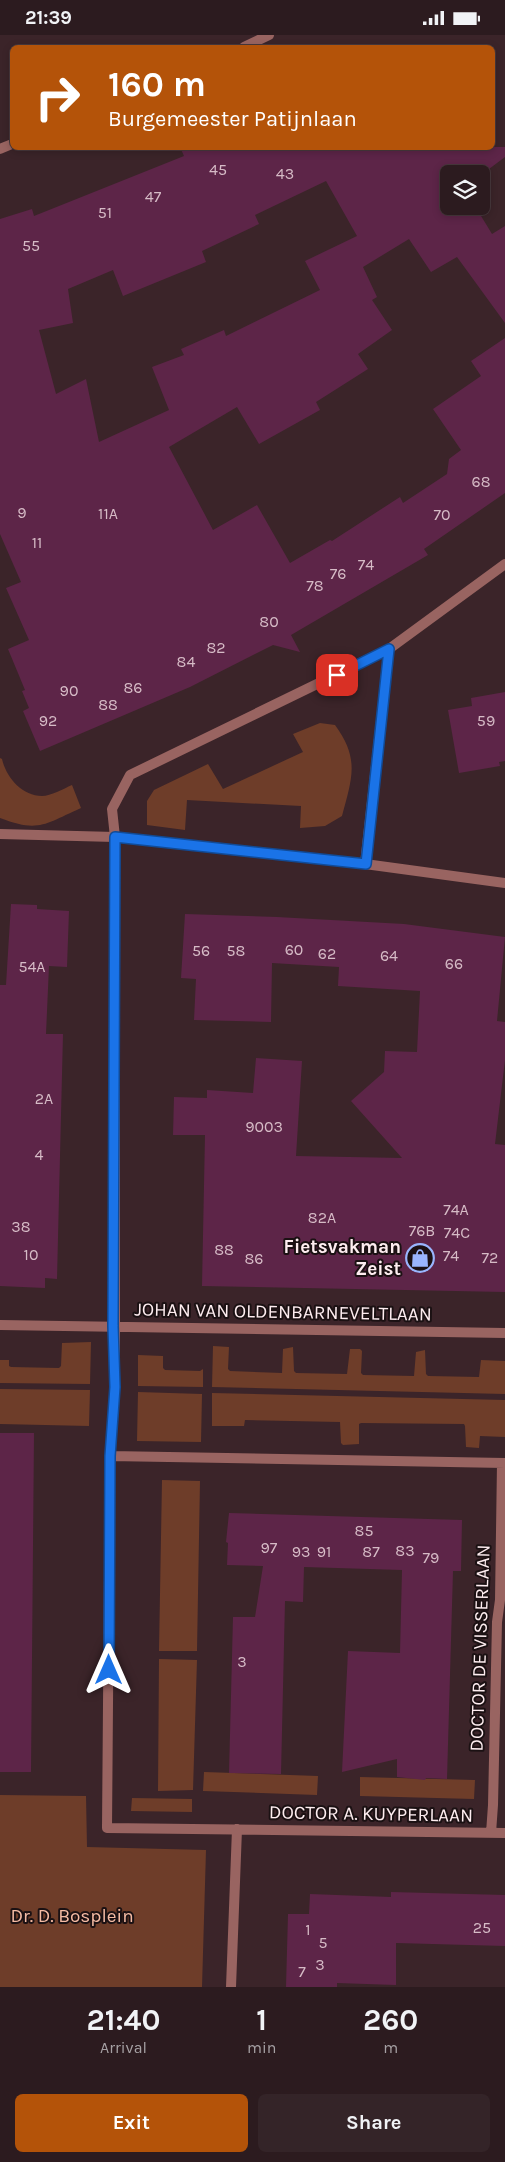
<!DOCTYPE html>
<html lang="en">
<head>
<meta charset="utf-8">
<style>
	body { margin:0; font-family:Karla,sans-serif; background:#342428; color:#f1f3f6; height:100vh; display:flex; flex-direction:column; font-size:19px; white-space:nowrap }
	* { box-sizing:border-box; margin:0 }
	p { font-size:16px; color:#a6a1a4 }
	.icon { flex:none; width:28px; height:28px; fill:none; stroke:currentColor; stroke-width:2; stroke-linecap:round; stroke-linejoin:round }
	.map { position:relative; height:1952px; overflow:hidden }
	.panel { display:flex; flex-direction:column; background:#2c1b1f; flex:1 }
	.panel>* { flex:none }
	.guide { position:absolute; left:10px; top:10px; width:485px; height:105px; border-radius:8px; box-shadow:0 2px 8px #0003,0 0 0 1px #48393d; background:#b45309; color:#fff; overflow:hidden }
	.controls { position:absolute; left:440px; top:130px; display:grid; gap:10px }
	.controls a { display:grid; place-items:center; width:50px; height:50px; border-radius:8px; background:#2c1b1f; box-shadow:0 2px 8px #0003,0 0 0 1px #48393d; font-size:25px }
	.pin { position:absolute; display:grid; place-items:center; width:42px; height:42px; color:#fff; margin:-21px; border-radius:10px; box-shadow:0 2px 8px #0006 }
	.me { position:absolute; width:55px; margin:-28px; rotate:0deg; stroke-linejoin:round; filter:drop-shadow(0 0 4px #0008) }
	.turn { display:flex; align-items:center; gap:18px; height:105px; padding:0 15px; font-size:22px }
	.turn .icon { width:65px; height:65px; stroke-width:2.5 }
	.turn b { display:block; font-size:35px; line-height:42px }
	.eta { display:flex; justify-content:space-evenly; align-items:center; height:85px; text-align:center }
	.eta b { font-size:30px; font-weight:700; line-height:35px }
	.action { display:flex; gap:10px; margin-top:auto; padding:10px 15px }
	.action a { flex:1; height:58px; border-radius:8px; background:#b45309; color:#fff; font-size:20px; font-weight:700; line-height:58px; text-align:center }
	.action a+a { background:#342428; color:#f1f3f6 }
	.status { display:flex; justify-content:space-between; align-items:center; height:35px; padding:0 25px; background:#2c1b1f; direction:ltr }
	.status svg { height:14px; fill:currentColor }
	.map>svg:first-child { display:block }
</style>
</head>
<body>
<div class="status"><b>21:39</b><svg viewBox="0 0 49 12"><path d="M0 12V9h3v3zM5 12V6h3v6zM10 12V3h3v9zM15 12V0h3v12zM26 1h20v11H26zM47 4h2v5h-2z"/></svg></div>
<div class="map">
<svg width="505" height="1952" viewBox="0 0 505 1952">
	<rect width="100%" height="100%" fill="#3b2429"/>
	<path fill="#6e3d29" d="M320 688 335 690C360 724 352 743 342 781L325 791 300 793 301 771 187 765 185 795 147 790V766L154 755 208 729 223 754 303 717 293 699Z
		M0 723 2 724C6 742 22 761 42 761 51 761 63 754 72 750L81 773C45 789 39 798 0 783Z
		M91 1307 90 1349 0 1348V1325H9V1331L11 1332 59 1333 61 1331 62 1308Z
		M213 1311 229 1312 228 1334 230 1336 282 1338 283 1314 293 1312 294 1336 296 1338 347 1339 350 1314H360L362 1316 361 1338 363 1340 414 1341 416 1317 425 1315 426 1339 428 1341 479 1342 481 1325 505 1326V1359L212 1352Z
		M138 1320 163 1321V1333L165 1335 200 1336 203 1334V1352L138 1351Z
		M0 1354 90 1355 89 1391 0 1389Z
		M138 1357 202 1359 201 1407 137 1406Z
		M212 1358 505 1365V1402L480 1401 479 1413 466 1412 465 1391 464 1389 361 1388 359 1389V1409L343 1410 341 1408 340 1387 245 1385 244 1391H212Z
		M162 1445 200 1446 197 1616H159Z
		M159 1624 197 1625 193 1755 158 1756Z
		M204 1737 318 1741 317 1760 203 1756Z
		M360 1742 475 1745 474 1764 360 1761Z
		M0 1760 86 1761 87 1812 206 1815 202 1952H0Z
		M132 1763 192 1764V1777L131 1776Z"/>
	<path fill="#5d2548" fill-rule="evenodd" d="M180 112H505V122L481 140 449 139V171H475L492 199 505 191V288L457 222 431 237 409 204 363 232 377 262 372 265 392 295 358 319 368 334 316 367 320 375 259 409 237 372 169 412 213 495 257 470 290 528 330 505 332 506 400 462 403 468 447 439 449 424 461 415 433 374 481 341 471 326 505 303V458L424 514 428 520 291 600 300 617 273 610 190 652 40 716 23 676 29 673 22 656 25 655 8 614 29 605 6 553 21 547 0 499V184L32 174 34 181 184 121ZM326 146 357 201 305 226 320 255 226 301 224 295 181 314 184 320 152 332 169 375 99 407 86 344 56 359 39 295 73 288 68 254 113 235 123 261 206 227 202 216 259 189 255 180Z
		M505 657V726L499 727 500 731 459 738 448 675 472 671 471 663Z
		M11 869 37 870V874L69 876 67 932 49 931 46 999H63L57 1244 45 1243V1253L0 1251V950H6Z
		M185 879 277 882 404 889 505 902 497 986 505 987V1025L495 1109 505 1110V1257L202 1251 205 1100H173L174 1062 207 1063V1055L253 1058 256 1023 302 1026 296 1121 402 1123 351 1066 384 1037 385 1016 417 1017 420 956 338 951 339 932 272 928 271 987 194 985 196 944 181 943Z
		M0 1398H34L31 1737H0Z
		M229 1478 462 1485 461 1536H453L447 1744 426 1743 425 1745 397 1742V1724L342 1737 348 1616 400 1618 402 1535 304 1532 303 1567 285 1566 281 1739 229 1738 233 1582H255L263 1531 227 1530 228 1508 226 1507Z
		M391 1857 505 1860V1911L396 1908V1950L337 1948V1952H286L288 1879H309L310 1859 391 1862Z"/>
	<g fill="none" stroke-linecap="round" stroke-linejoin="round">
		<path stroke="#996461" stroke-width="10" d="M244 12 269 0
			M0 114 12 109
			M505 529 389 614 130 740 112 774 115 802V1352L110 1421 107 1793 505 1798
			M0 799 115 802 365 829 505 848
			M365 829 389 614
			M0 1290 505 1298
			M110 1421 505 1428
			M491 1798 493 1770 497 1587 500 1565 502 1428
			M231 1952 237 1794"/>
	</g>
	<g fill="none" stroke-linecap="round" stroke-linejoin="round">
		<defs>
			<path id="route" d="M109 1635 110 1421 115 1352 113 1291 115 802 366 829 389 614 337 640"/>
		</defs>
		<use href="#route" stroke="#114b97" stroke-width="12"/>
		<use href="#route" stroke="#1a73e8" stroke-width="9"/>
	</g>
	<defs>
		<symbol id="shop-ring" viewBox="-11 -11 22 22"><circle r="9.5" fill="#1b1113" stroke="#99b5fd" stroke-width="1.5"/><path d="M-5-2.5h2.3a2.7 3.5 0 0 1 5.4 0H5L5.5 6h-11ZM-1.5-2.5h3a1.5 2.3 0 0 0-3 0Z" fill="#99b5fd"/></symbol>
	</defs>
	<g fill-rule="evenodd">
		<use href="#shop-ring" x="404" y="1207" width="32" height="32"/>
	</g>
	<g text-anchor="middle" dominant-baseline="central" stroke-width="4" stroke-linejoin="round" paint-order="stroke">
		<g font-size="16" fill="#d6bbc6">
			<text x="218" y="134">45</text>
			<text x="285" y="138">43</text>
			<text x="153" y="161">47</text>
			<text x="105" y="177">51</text>
			<text x="31" y="210">55</text>
			<text x="481" y="446">68</text>
			<text x="22" y="477">9</text>
			<text x="108" y="478">11A</text>
			<text x="442" y="479">70</text>
			<text x="37" y="507">11</text>
			<text x="366" y="529">74</text>
			<text x="338" y="538">76</text>
			<text x="315" y="550">78</text>
			<text x="269" y="586">80</text>
			<text x="216" y="612">82</text>
			<text x="186" y="626">84</text>
			<text x="133" y="652">86</text>
			<text x="69" y="655">90</text>
			<text x="108" y="669">88</text>
			<text x="48" y="685">92</text>
			<text x="486" y="685">59</text>
			<text x="294" y="914">60</text>
			<text x="201" y="915">56</text>
			<text x="236" y="915">58</text>
			<text x="327" y="918">62</text>
			<text x="389" y="920">64</text>
			<text x="454" y="928">66</text>
			<text x="32" y="931">54A</text>
			<text x="44" y="1063">2A</text>
			<text x="264" y="1091">9003</text>
			<text x="39" y="1119">4</text>
			<text x="456" y="1174">74A</text>
			<text x="322" y="1182">82A</text>
			<text x="21" y="1191">38</text>
			<text x="422" y="1195">76B</text>
			<text x="457" y="1197">74C</text>
			<text x="224" y="1214">88</text>
			<text x="31" y="1219">10</text>
			<text x="451" y="1220">74</text>
			<text x="490" y="1222">72</text>
			<text x="254" y="1223">86</text>
			<text x="364" y="1495">85</text>
			<text x="269" y="1512">97</text>
			<text x="405" y="1515">83</text>
			<text x="301" y="1516">93</text>
			<text x="324" y="1516">91</text>
			<text x="371" y="1516">87</text>
			<text x="431" y="1522">79</text>
			<text x="242" y="1626">3</text>
			<text x="482" y="1892">25</text>
			<text x="308" y="1894">1</text>
			<text x="323" y="1907">5</text>
			<text x="320" y="1929">3</text>
			<text x="302" y="1936">7</text>
		</g>
		<g font-size="19" font-weight="bold" fill="#feedf0" stroke="#1b1113" text-anchor="end">
			<text x="401" y="1212">Fietsvakman<tspan x="401" dy="22">Zeist</tspan></text>
		</g>
		<g font-size="19" fill="#feedf0" stroke="#1b1113">
			<text transform="translate(283 1277) rotate(1)">JOHAN VAN OLDENBARNEVELTLAAN</text>
			<text transform="translate(480 1613) rotate(-88)">DOCTOR DE VISSERLAAN</text>
			<text transform="translate(371 1779) rotate(1)">DOCTOR A. KUYPERLAAN</text>
		</g>
		<g font-size="19" fill="#f5bba4" stroke="#1b1113">
			<text x="72" y="1881">Dr. D. Bosplein</text>
		</g>
	</g>
</svg>
<div class="controls">
<a><svg class="icon" aria-label="layers" viewBox="0 0 24 24"><path d="M12 4l9 5-9 5-9-5zM3 14l9 5 9-5"/></svg></a>
</div>
<div class="pin" style="left:337px;top:640px;background:#d93025"><svg class="icon" aria-label="arrive" viewBox="0 0 24 24"><path d="M6 21V4h12l-3 4 3 4H6"/></svg></div>
<svg class="me" style="left:109px;top:1635px" viewBox="-20 -20 40 40"><path d="M0-17L14 15 0 8-14 15z" fill="#1a73e8" stroke="#fff" stroke-width="4"/></svg>
<div class="guide">
<div class="turn"><svg class="icon" aria-label="right" viewBox="0 0 24 24"><path d="M7 20v-9h11M14 6l5 5-5 5"/></svg><div><b>160 m</b>Burgemeester Patijnlaan</div></div>
</div>
</div>
<section class="panel">
<div class="eta">
<div><b>21:40</b><p>Arrival</p></div>
<div><b>1</b><p>min</p></div>
<div><b>260</b><p>m</p></div>
</div>
<div class="action"><a>Exit</a><a>Share</a></div>
</section>
</body>
</html>
